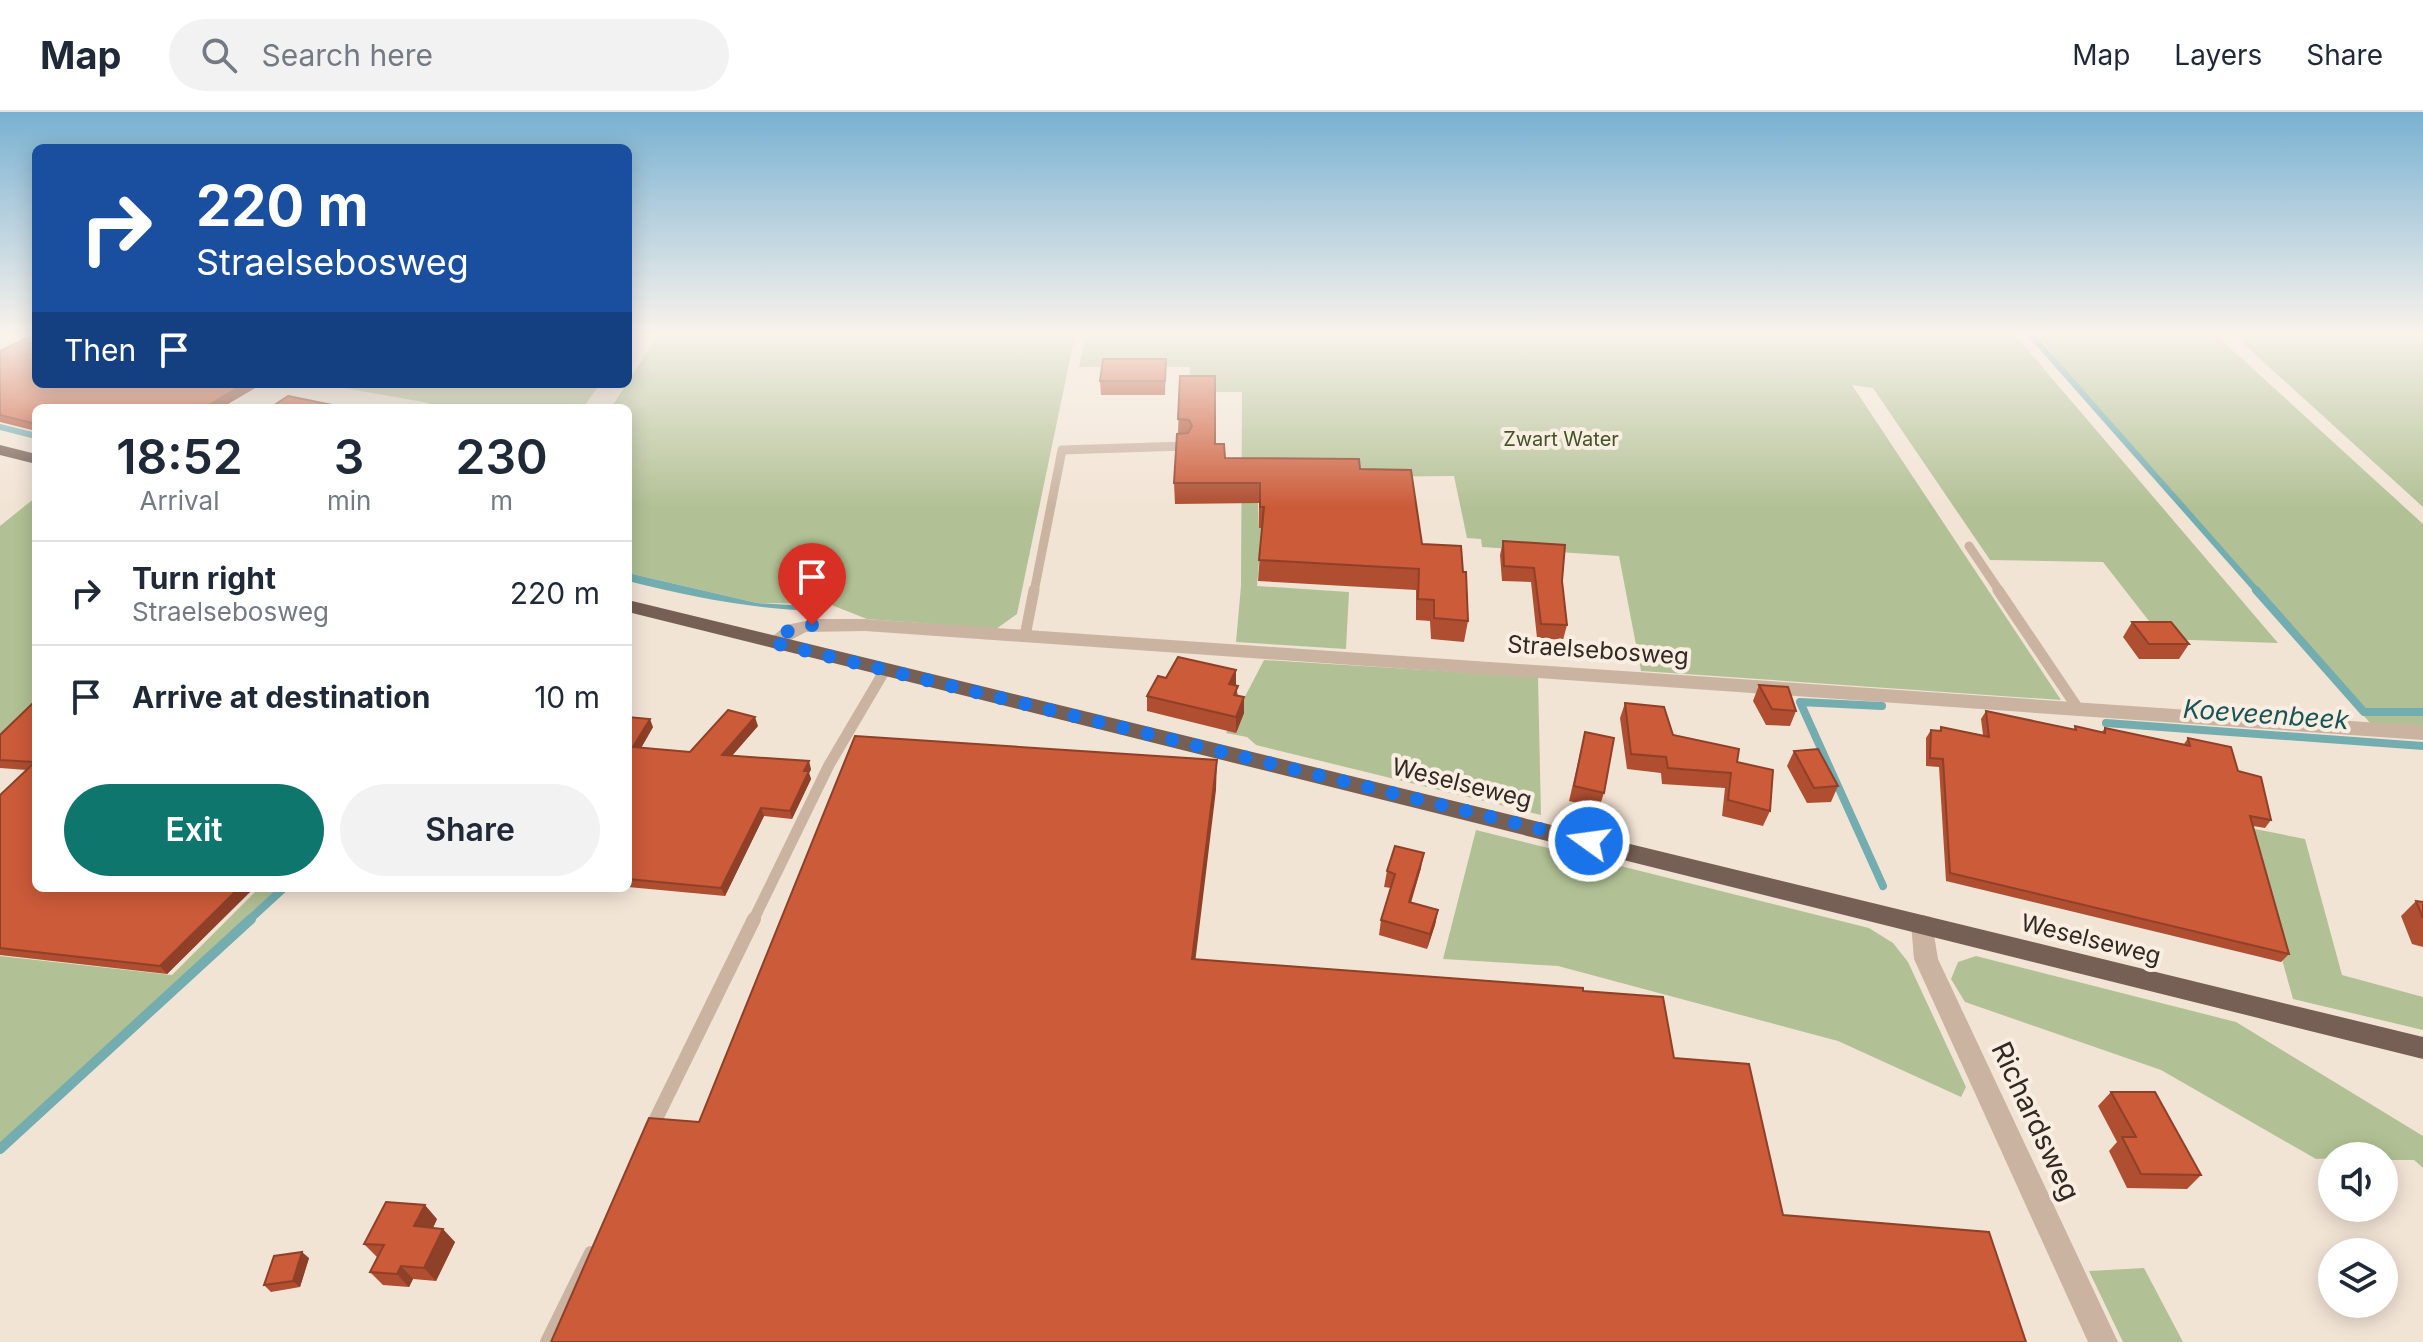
<!DOCTYPE html>
<html lang="en">
<head>
<meta charset="utf-8">
<style>
	body { margin:0; font-family:Inter,sans-serif; background:#f2f2f3; color:#1f2937; height:100vh; display:flex; flex-direction:column; font-size:30px; white-space:nowrap }
	* { box-sizing:border-box; margin:0 }
	p { font-size:26px; color:#747a83 }
	.icon { flex:none; width:44px; height:44px; fill:none; stroke:currentColor; stroke-width:2; stroke-linecap:round; stroke-linejoin:round }
	.map { position:relative; flex:1; overflow:hidden }
	.sheet { position:absolute; left:32px; top:292px; width:600px; height:488px; display:flex; flex-direction:column; background:#fff; border-radius:12px; box-shadow:0 4px 20px #0003 }
	.sheet>* { flex:none }
	.banner { position:absolute; left:32px; top:32px; width:600px; height:244px; border-radius:12px; box-shadow:0 4px 20px #0003; background:#1a4fa0; color:#fff; overflow:hidden }
	.tools { position:absolute; left:2318px; top:1030px; display:grid; gap:16px }
	.tools a { display:grid; place-items:center; width:80px; height:80px; border-radius:50%; background:#fff; box-shadow:0 4px 20px #0003; font-size:40px }
	.pin { position:absolute; display:grid; place-items:center; width:68px; height:68px; color:#fff; margin:-82px -34px; border-radius:50% 50% 50% 0; rotate:-45deg; box-shadow:0 0 8px #0007 }
	.pin .icon { rotate:45deg }
	.me { position:absolute; width:88px; margin:-44px; rotate:284deg; stroke-linejoin:round; filter:drop-shadow(0 0 6px #0008) }
	.turn { display:flex; align-items:center; gap:28px; height:168px; padding:0 32px; font-size:36px }
	.turn .icon { width:104px; height:104px; stroke-width:2.5 }
	.turn b { display:block; font-size:56px; line-height:68px }
	.then { display:flex; align-items:center; height:76px; padding:0 32px; background:#0003; gap:16px; font-size:30px }
	.eta { display:flex; justify-content:space-evenly; align-items:center; height:136px; text-align:center }
	.eta b { font-size:48px; font-weight:600; line-height:56px }
	.button { display:flex; gap:16px; margin-top:auto; padding:16px 32px }
	.button a { flex:1; height:92px; border-radius:48px; background:#0f766e; color:#fff; font-size:32px; font-weight:600; line-height:92px; text-align:center }
	.button a+a { background:#f2f2f3; color:#1f2937 }
	ul { padding:0; list-style:none }
	li { display:flex; align-items:center; gap:24px; height:104px; padding:0 32px; border-top:2px solid #e0e1e3 }
	li div { flex:1 }
	li b { display:block; font-size:30px }
	li em { font-style:normal }
	header { display:flex; align-items:center; gap:48px; box-sizing:border-box; height:112px; padding:0 40px; background:#fff; border-bottom:2px solid #e0e1e3 }
	header strong { font-size:38px }
	nav { display:flex; gap:44px; margin-inline-start:auto; font-size:28px }
	.search { width:560px; height:72px; background:#f2f2f3; display:flex; align-items:center; gap:20px; box-sizing:border-box; padding:0 28px; border-radius:44px; color:#747a83; font-size:30px }
	.map>svg:first-child { display:block }
</style>
</head>
<body>
<header>
<strong>Map</strong>
<div class="search"><svg class="icon" aria-label="search" viewBox="0 0 24 24"><circle cx="10" cy="10" r="6"/><path d="M15 15l6 6"/></svg>Search here</div>
<nav><a>Map</a><a>Layers</a><a>Share</a></nav>
</header>
<div class="map">
<svg width="2423" height="1230" viewBox="0 0 2423 1230">
	<rect width="100%" height="100%" fill="#f2e4d5"/>
	<path fill="#b2c195" d="M658 223H1075L1017 502 996 517 867 507 829 492 757 491 628 461V296H611Z
		M1086 223H2015L2278 531 2163 527 2103 450 1990 448 1873 276 1852 273 2061 588 1641 559 1619 444 1482 435 1481 427 1467 426 1454 364 1257 366 1259 415 1262 416 1257 474 1349 480 1346 537 1236 530 1241 474 1242 280H1190V255H1079Z
		M2039 223H2216L2423 412V615L2370 611 2081 282Z
		M2234 223H2423V395Z
		M321 272H600L583 296H426L429 291Z
		M36 385V602L0 638V414Z
		M1264 548 1538 565 1541 703 1256 633 1247 625 1226 621Z
		M2245 715 2305 727 2342 863 2423 885V918L2293 887Z
		M1476 718 1869 816 1893 831 1908 850 1966 975 1961 985 1838 929 1558 854 1443 847Z
		M259 776H284L0 1033V844L172 863Z
		M1976 844 2236 910 2423 1024V1056L2414 1048H2384V1044L2316 1047 2161 958 1965 890 1951 867 1958 850Z
		M2144 1156 2183 1230H2123L2089 1159Z"/>
	<path fill="#73adb0" d="M628 461 757 491 823 495 822 499C755 498 693 485 628 469Z"/>
	<g fill="none" stroke-linecap="round" stroke-linejoin="round">
		<path stroke="#73adb0" stroke-width="6" d="M2031 223 2258 480
			M0 315 36 324"/>
		<path stroke="#73adb0" stroke-width="8" d="M2256 478 2364 600H2423
			M1882 594 1800 590 1883 774
			M2106 611 2423 634
			M248 809 284 776"/>
		<path stroke="#73adb0" stroke-width="10" d="M0 1037 251 807"/>
		<path stroke="#cab3a1" stroke-width="9" d="M1969 434 2000 480
			M1034 480 1062 338 1185 334"/>
		<path stroke="#cab3a1" stroke-width="11" d="M1998 478 2079 598
			M1025 524 1034 478
			M753 809 829 653 885 558"/>
		<path stroke="#cab3a1" stroke-width="14" d="M651 1017 754 807
			M547 1230 591 1141"/>
		<path fill="#cab3a1" fill-rule="evenodd" d="M816 507H865L2423 614V628L865 519 806 520 774 537 765 531 786 513Z
			M1923 803 1931 805 1938 847 2118 1230H2088L1914 847 1911 812 1915 805Z"/>
		<path fill="#765f54" fill-rule="evenodd" d="M0 333 36 342V352L0 343Z
			M628 488 2423 925V947L628 500Z"/>
	</g>
	<path fill="#af4e31" d="M0 239 255 276 221 296H36V319L0 310Z
		M1166 247 1165 283H1101L1100 269Z
		M1180 264 1215 332 1225 346 1360 357 1422 432 1468 509 1464 530 1431 527 1430 509 1416 508V478L1258 469 1262 416H1259V391L1175 392 1174 371 1178 321Z
		M1503 429 1562 469 1567 513 1563 528 1537 526 1531 470 1502 469 1500 443Z
		M2132 510 2189 532 2179 547H2139L2123 525Z
		M1166 566 1236 574 1238 584 1244 585V601L1236 621 1147 599V584Z
		M1759 573 1796 599 1790 614 1766 613 1753 589Z
		M33 591 36 776H254L167 862 0 843V683L27 658 0 656V623Z
		M1625 591 1673 623 1737 650 1770 699 1763 714 1722 704 1725 676 1662 672 1661 661 1627 657 1620 606Z
		M1986 599 2074 617 2075 614 2102 620 2105 616 2184 632 2188 626 2238 659 2271 708 2265 716 2253 714 2289 842 2281 850 1946 769 1939 655 1926 654V626L1931 618 1939 619 1941 615 1983 623 1981 607Z
		M628 605 653 615 641 636 690 640 758 614 731 644 811 657 809 661 811 667 792 707 764 704 725 784 628 775Z
		M1585 620 1604 681 1599 696 1569 689Z
		M1794 639 1838 674 1831 690 1807 691 1787 654Z
		M1421 756 1411 791 1438 798 1435 813 1427 837 1379 823 1381 808 1391 776 1384 775 1387 759Z
		M2416 789 2423 790V835L2412 832 2401 804Z
		M2111 980 2201 1063 2187 1077 2127 1076 2109 1039 2117 1030 2098 994Z
		M437 1107 433 1116 455 1130 436 1169 413 1167 409 1175 383 1173 370 1160 377 1145 364 1132Z
		M309 1146 300 1175 271 1180 264 1173Z"/>
	<path fill="#8f4028" d="M244 272H253L255 276 221 296H204Z
		M1236 558V574L1229 572Z
		M1244 585V601L1236 621V605Z
		M755 605 758 614 725 652 722 643Z
		M650 607 653 615 637 643 633 635Z
		M1217 648 1216 678 1192 876V847Z
		M809 649 811 657 809 661 811 667 792 707 790 699Z
		M761 696 764 704 725 784 721 776Z
		M1424 741 1421 756 1406 805 1409 790Z
		M239 776H254L167 862 160 854Z
		M1438 798 1435 813 1427 837 1430 822Z
		M425 1093 437 1107 427 1128 414 1114Z
		M443 1117 455 1130 436 1169 424 1156Z
		M302 1140 309 1146 300 1175 293 1169Z
		M401 1154 413 1167 409 1175 397 1162Z"/>
	<path fill="#cc5b39" stroke="#8f4028" stroke-width="2" d="M33 223H36V272H244L204 296H36V312L0 303V239Z
		M1103 247H1166L1165 269H1100Z
		M1180 264H1215V332H1224L1225 346 1359 347 1360 357 1411 358 1422 432 1461 434 1463 460H1466L1468 509 1434 506V488L1418 487 1419 457 1259 448 1264 395H1260V371H1174L1177 322 1188 321 1192 314 1189 308 1178 307Z
		M288 284 347 296H270Z
		M1503 429 1565 433 1562 469 1567 513 1541 512 1534 456 1504 454Z
		M2132 510H2171L2189 532H2149Z
		M1178 545 1236 558 1229 572 1238 574 1234 583 1244 585 1236 605 1147 584 1158 564 1166 566Z
		M1759 573 1788 575 1796 599 1772 597Z
		M33 591H36V776H239L160 854 0 836V683L35 650 0 648V623Z
		M1625 591 1664 595 1673 623 1739 637 1737 650 1773 658 1770 699 1728 688 1731 661 1668 656 1666 645 1631 642Z
		M728 598 755 605 722 643 809 649 804 659H809L790 699 761 696 721 776 628 767V605L650 607 633 635 690 640Z
		M1986 599 2076 618 2075 614 2105 621V616L2190 634 2188 626 2231 635 2238 659 2261 665 2271 708 2250 704 2289 842 1950 761 1943 647 1930 646 1931 618 1941 619V615L1989 625Z
		M1585 620 1614 626 1604 681 1574 674Z
		M855 624 1217 648 1192 847 1583 876V879L1663 885 1674 946 1749 952 1783 1103 1989 1120 2026 1230H551L649 1006 699 1010Z
		M1818 637 1838 674 1814 676 1794 639Z
		M1395 734 1424 741 1409 790 1438 798 1430 822 1381 808 1395 762 1387 759Z
		M2416 789 2423 790V806Z
		M2111 980H2155L2201 1063 2141 1062 2122 1025H2136Z
		M386 1090 425 1093 414 1114 443 1117 424 1156 401 1154 397 1162 370 1160 384 1133 364 1132Z
		M302 1140 293 1169 264 1173 274 1144Z"/>
	<linearGradient id="sky" x2="0" y2="1"><stop stop-color="#79b1d2"/><stop offset="0.56" stop-color="#f9f3ec"/><stop offset="1" stop-color="#f9f3ec" stop-opacity="0"/></linearGradient>
	<rect width="2423" height="395" fill="url(#sky)"/>
	<g fill="none" stroke-linecap="round" stroke-linejoin="round">
		<path stroke="#1a73e8" stroke-width="14" stroke-dasharray="0 25.2" d="M812 513 782 521 774 531 1589 729"/>
	</g>
	<g text-anchor="middle" dominant-baseline="central" stroke-width="8" stroke-linejoin="round" paint-order="stroke">
		<g font-size="20" fill="#435327" stroke="#f9eee1">
			<text x="1561" y="327">Zwart Water</text>
		</g>
		<g font-size="24" fill="#332924" stroke="#f9eee1">
			<text transform="translate(1598 538) rotate(4)">Straelsebosweg</text>
			<text transform="translate(1462 671) rotate(14)">Weselseweg</text>
			<text transform="translate(2091 827) rotate(14)">Weselseweg</text>
		</g>
		<g font-size="26" font-style="italic" fill="#185356" stroke="#f9eee1">
			<text transform="translate(2266 602) rotate(4)">Koeveenbeek</text>
		</g>
		<g font-size="28" fill="#332924" stroke="#f9eee1">
			<text transform="translate(2036 1009) rotate(65)">Richardsweg</text>
		</g>
	</g>
</svg>
<div class="tools">
<a><svg class="icon" aria-label="sound" viewBox="0 0 24 24"><path d="M4 9h4l5-4v14l-5-4H4zM17 9q2 3 0 6"/></svg></a>
<a><svg class="icon" aria-label="layers" viewBox="0 0 24 24"><path d="M12 4l9 5-9 5-9-5zM3 14l9 5 9-5"/></svg></a>
</div>
<div class="pin" style="left:812px;top:513px;background:#d93025"><svg class="icon" aria-label="arrive" viewBox="0 0 24 24"><path d="M6 21V4h12l-3 4 3 4H6"/></svg></div>
<svg class="me" style="left:1589px;top:729px" viewBox="-20 -20 40 40"><circle r="17" fill="#1a73e8" stroke="#fff" stroke-width="3"/><path d="M0-11L8 9 0 5-8 9z" fill="#fff"/></svg>
<div class="banner">
<div class="turn"><svg class="icon" aria-label="right" viewBox="0 0 24 24"><path d="M7 20v-9h11M14 6l5 5-5 5"/></svg><div><b>220 m</b>Straelsebosweg</div></div>
<div class="then">Then<svg class="icon" aria-label="arrive" viewBox="0 0 24 24"><path d="M6 21V4h12l-3 4 3 4H6"/></svg></div>
</div>
<section class="sheet">
<div class="eta">
<div><b>18:52</b><p>Arrival</p></div>
<div><b>3</b><p>min</p></div>
<div><b>230</b><p>m</p></div>
</div>
<ul>
<li><svg class="icon" aria-label="right" viewBox="0 0 24 24"><path d="M7 20v-9h11M14 6l5 5-5 5"/></svg><div><b>Turn right</b><p>Straelsebosweg</p></div><em>220 m</em></li>
<li><svg class="icon" aria-label="arrive" viewBox="0 0 24 24"><path d="M6 21V4h12l-3 4 3 4H6"/></svg><div><b>Arrive at destination</b></div><em>10 m</em></li>
</ul>
<div class="button"><a>Exit</a><a>Share</a></div>
</section>
</div>
</body>
</html>
